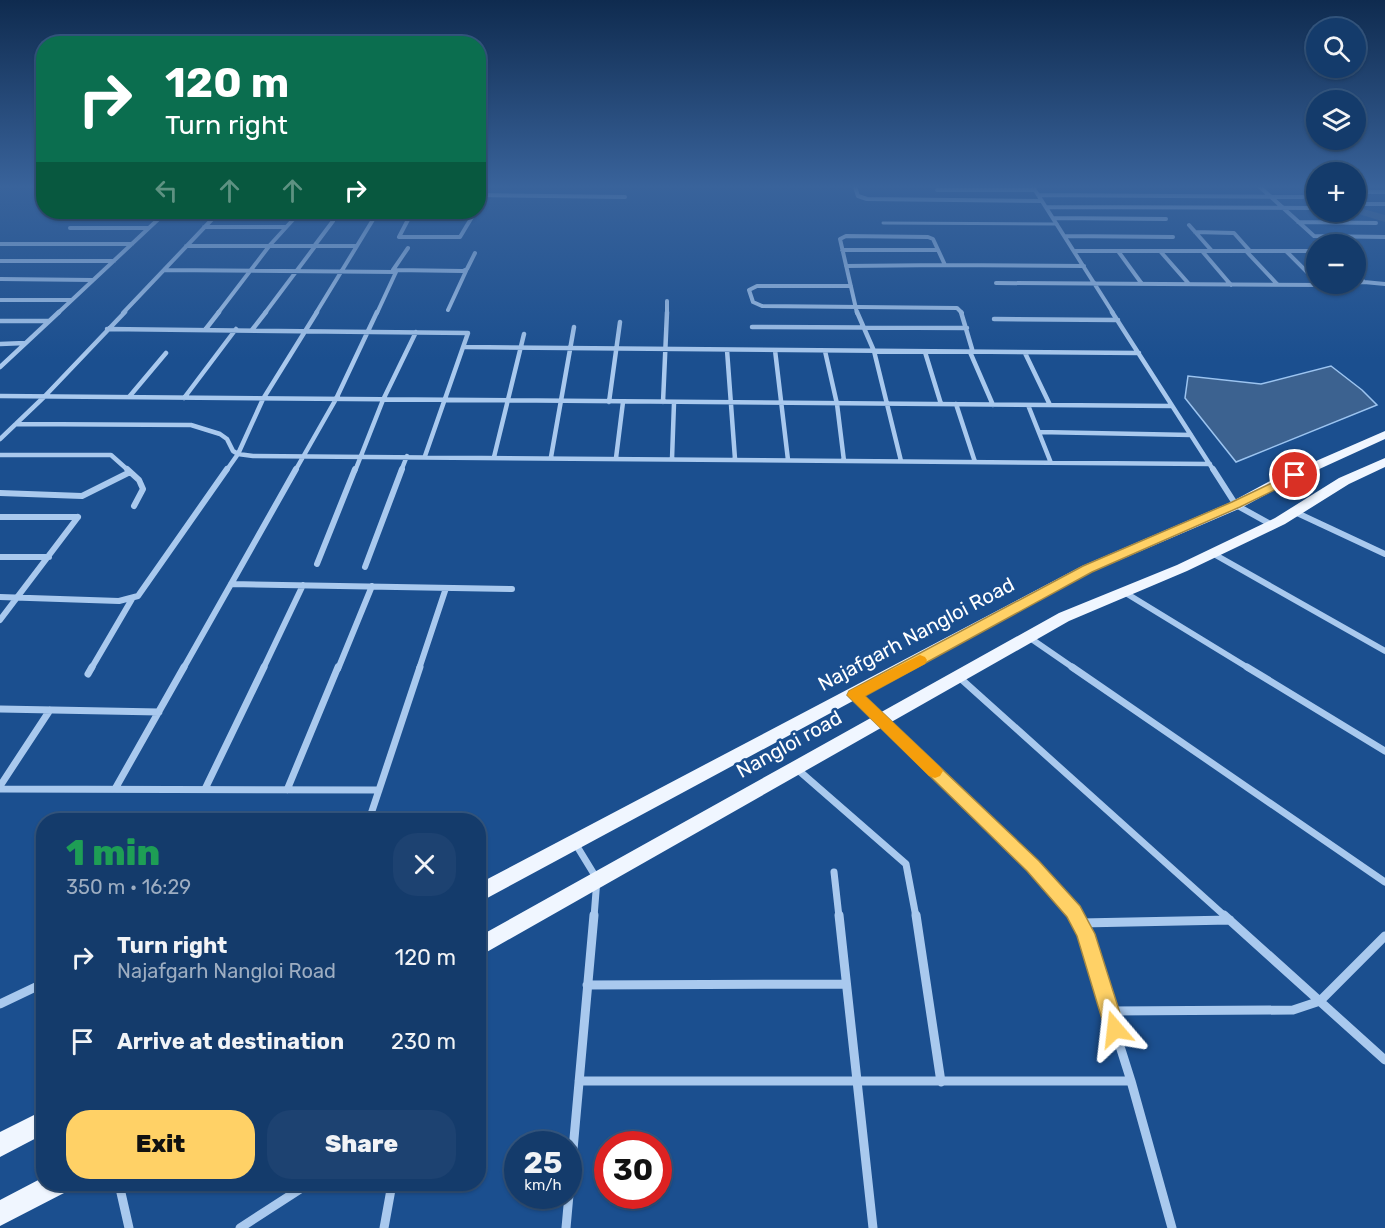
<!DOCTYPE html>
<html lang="en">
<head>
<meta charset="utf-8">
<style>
	body { margin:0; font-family:Rubik,sans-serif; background:#1d4271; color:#f1f3f6; height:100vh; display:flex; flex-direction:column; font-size:22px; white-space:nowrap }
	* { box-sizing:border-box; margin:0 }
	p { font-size:20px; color:#9dadc1 }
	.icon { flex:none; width:33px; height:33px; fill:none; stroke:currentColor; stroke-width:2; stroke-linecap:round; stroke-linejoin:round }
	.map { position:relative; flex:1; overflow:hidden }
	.panel { position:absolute; left:36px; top:813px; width:450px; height:378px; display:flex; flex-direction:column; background:#143b6b; border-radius:24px; box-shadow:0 2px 4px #0004,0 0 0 2px #33557e }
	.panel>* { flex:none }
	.hud { position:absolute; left:36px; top:36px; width:450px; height:183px; border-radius:24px; box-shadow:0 2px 4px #0004,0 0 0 2px #33557e; background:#0b6e4f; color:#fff; overflow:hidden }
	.fabs { position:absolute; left:1306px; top:18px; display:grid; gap:12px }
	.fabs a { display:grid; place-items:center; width:60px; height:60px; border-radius:50%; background:#143b6b; box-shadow:0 2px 4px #0004,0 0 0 2px #33557e; font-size:30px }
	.speed { position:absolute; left:504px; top:1131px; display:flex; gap:12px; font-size:30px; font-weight:700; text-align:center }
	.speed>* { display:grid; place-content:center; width:78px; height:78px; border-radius:50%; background:#143b6b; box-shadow:0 2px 4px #0004,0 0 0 2px #33557e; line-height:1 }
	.speed small { font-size:15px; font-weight:400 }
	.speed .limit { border:9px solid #d22; background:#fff; color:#111 }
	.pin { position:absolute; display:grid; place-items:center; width:51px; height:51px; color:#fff; margin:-26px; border:3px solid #fff; border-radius:50%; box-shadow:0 2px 6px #0007 }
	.me { position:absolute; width:66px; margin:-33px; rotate:343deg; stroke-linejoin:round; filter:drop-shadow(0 0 4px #0008) }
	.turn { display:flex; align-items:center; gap:21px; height:126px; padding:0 30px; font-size:27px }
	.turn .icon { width:78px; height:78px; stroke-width:2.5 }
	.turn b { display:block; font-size:42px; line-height:51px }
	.lanes { display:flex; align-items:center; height:57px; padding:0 30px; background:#0003; justify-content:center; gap:30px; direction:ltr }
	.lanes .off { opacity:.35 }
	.round { display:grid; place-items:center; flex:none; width:63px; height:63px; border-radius:24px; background:#1d4271 }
	.headline { display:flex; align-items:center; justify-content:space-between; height:102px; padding:0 30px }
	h1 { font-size:36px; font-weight:800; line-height:45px; color:#1e9e55 }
	.action { display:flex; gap:12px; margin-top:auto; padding:12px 30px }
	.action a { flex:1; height:69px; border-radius:24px; background:#ffd166; color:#111; font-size:24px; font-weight:800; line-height:69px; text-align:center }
	.action a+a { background:#1d4271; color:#f1f3f6 }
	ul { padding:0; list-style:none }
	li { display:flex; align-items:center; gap:18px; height:84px; padding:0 30px }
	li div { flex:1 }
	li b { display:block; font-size:22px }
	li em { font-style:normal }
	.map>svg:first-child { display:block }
</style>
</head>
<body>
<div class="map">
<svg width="1385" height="1228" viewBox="0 0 1385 1228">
	<rect width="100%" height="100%" fill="#1b4f8f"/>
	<path fill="#3c6290" stroke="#9cc4f0" stroke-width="1.5" d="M1331 366 1362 390 1377 405 1236 462 1185 398 1188 376 1261 384Z"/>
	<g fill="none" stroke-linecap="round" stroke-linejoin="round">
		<path fill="#3c6290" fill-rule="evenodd" d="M1296 187H1308L1317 191V198Z
			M1356 207 1385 215V222L1352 212H1356Z"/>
		<path stroke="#a9c9ee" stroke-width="3" d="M883 223 1057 224"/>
		<path stroke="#a9c9ee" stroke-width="4" d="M855 187 858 196 867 199 1042 201
			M1033 187 1113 313
			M1260 187 1314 236 1385 237
			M937 190H1035
			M1356 192H1385
			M478 195 625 197
			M1038 195 1303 197
			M1356 204H1385
			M1046 207 1317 208
			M412 212 399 237H460L475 212
			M1053 218 1166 219
			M1298 222 1376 223
			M1189 225 1212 251
			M204 227H286
			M70 228H148
			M1195 232 1234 233 1250 251
			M1065 236 1173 237
			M0 244H132
			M315 245 333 221
			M186 246H357
			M842 250H938
			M1074 251H1317
			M1118 251 1142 284
			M1160 251 1189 284
			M1202 251 1231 285
			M1246 251 1278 285
			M1286 251 1317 282
			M0 261H114
			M846 266 945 265
			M164 270 396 272 377 313
			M393 270 408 248
			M394 270 463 271 467 269 475 253
			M0 279 93 280
			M1364 282 1385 284
			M996 283 1326 285 1364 282 1356 273
			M851 286H757L749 290 753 302 762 306 957 308 962 313
			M0 300H71
			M448 310 466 271
			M58 313 166 212
			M123 313 219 212
			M218 313 270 245 300 212
			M265 313 316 245
			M316 313 374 218
			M667 313V301
			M857 313 840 239 846 236 928 237 933 239 945 265 1084 266"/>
		<path stroke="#a9c9ee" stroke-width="4.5" d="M857 312 874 351 901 461
			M961 312 972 349
			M1112 312 1214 471
			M994 319 1118 320
			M0 321H49
			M752 327 967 328
			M107 329 468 333 425 456
			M205 330 219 312
			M252 330 266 312
			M0 344 25 343
			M465 347 1139 353
			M727 350 735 459
			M775 350 788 460
			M825 351 837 404 844 461
			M925 352 941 404
			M970 352 993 405
			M1025 353 1050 405
			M0 367 59 312
			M0 396 1172 406
			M129 397 166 353
			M184 398 236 329
			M609 402 620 322
			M663 402 667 312
			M956 404 975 462
			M1028 405 1051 463
			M16 424 191 425 220 434 227 439 233 451 238 454 253 456 1210 464
			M1039 432 1191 435
			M0 439 44 397 125 312
			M0 455H111L129 471
			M494 457 524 334
			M551 457 574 327
			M616 458 623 402
			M672 459 674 403
			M226 471 238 454 263 399 317 312
			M295 471 336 399 377 312
			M355 471 383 400 416 332
			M401 471 407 456"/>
		<path stroke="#a9c9ee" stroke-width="6" d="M127 469 139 480 143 489 134 506
			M1213 469 1236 505 1272 525
			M0 493 82 496 130 472
			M1295 512 1385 554
			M0 517H78
			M1212 553 1385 651
			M0 557H49
			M317 564 355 469
			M365 567 402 469
			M231 584 512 589
			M1124 592 1250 669
			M0 597 119 601 138 596 227 469
			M0 620 78 517
			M1030 638 1075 669
			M91 669 132 599
			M183 669 296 469
			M263 669 303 585
			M338 669 372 586
			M419 669 446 588"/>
		<path stroke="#a9c9ee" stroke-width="7" d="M1072 667 1385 882
			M1247 667 1385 751
			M88 674 92 667
			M960 678 1226 917
			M854 695 1033 866 1077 917
			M0 709 159 712
			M797 769 906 864 916 917
			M0 786 50 710
			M0 789 379 790
			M115 789 184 667
			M205 789 264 667
			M287 790 338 667
			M369 820 420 667
			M575 843 597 879 594 917
			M834 872 839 917"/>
		<path stroke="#a9c9ee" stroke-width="9" d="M839 915 873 1228
			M916 915 941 1082
			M1077 915 1081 923 1131 1081 1172 1228
			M1224 915 1385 1060
			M1081 923 1230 920
			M587 985 846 984
			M0 1004 44 983
			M1110 1011 1293 1010 1320 1001 1385 936
			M579 1081H1131
			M119 1184 129 1228
			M240 1228 308 1184
			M384 1228 392 1184
			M566 1228 594 915"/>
		<path fill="#f0f6ff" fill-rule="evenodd" d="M1385 431V439L1280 487 1241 508 1092 572 478 903V884L1082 566 1231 502 1270 481Z
			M1385 458V467L1349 484 1285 524 1187 571 1069 621 478 957V937L1059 613 1177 565 1275 518 1339 478Z
			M44 1110V1134L0 1157V1132Z
			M44 1177V1184H67L64 1193 0 1226V1200Z"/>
	</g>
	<linearGradient id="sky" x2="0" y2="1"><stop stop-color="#0f2b4f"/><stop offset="0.52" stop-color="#39639b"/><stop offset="1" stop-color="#39639b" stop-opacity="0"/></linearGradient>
	<rect width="1385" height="359" fill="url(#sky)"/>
	<path fill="#ffd166" stroke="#a68842" stroke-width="1.5" d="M1295 472 1300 475 1299 478 1240 507 1092 572 865 696 1039 861 1080 906 1095 934 1125 1029 1122 1036 1115 1039 1108 1036 1105 1029 1077 936 1067 917 1027 871 847 695 849 691 1083 566 1232 502Z"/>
	<path fill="#f59e0b" d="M920 655 925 657 927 660 925 664 865 696 940 767 943 771 940 776 935 778 929 776 847 695 849 691Z"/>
	<g text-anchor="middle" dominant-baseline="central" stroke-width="5" stroke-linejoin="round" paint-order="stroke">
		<g font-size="20" fill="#fff" stroke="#1b4f8f">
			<text transform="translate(916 634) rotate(-28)">Najafgarh Nangloi Road</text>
			<text transform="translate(789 744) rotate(-29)">Nangloi road</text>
		</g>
	</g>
</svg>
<div class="fabs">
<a><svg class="icon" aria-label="search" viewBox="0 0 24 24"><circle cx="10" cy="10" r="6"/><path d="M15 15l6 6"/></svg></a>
<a><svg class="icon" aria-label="layers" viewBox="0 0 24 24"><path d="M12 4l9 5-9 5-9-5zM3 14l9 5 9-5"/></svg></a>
<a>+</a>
<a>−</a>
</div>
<div class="speed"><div>25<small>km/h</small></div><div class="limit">30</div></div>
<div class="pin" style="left:1295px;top:475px;background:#d93025"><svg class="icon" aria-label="arrive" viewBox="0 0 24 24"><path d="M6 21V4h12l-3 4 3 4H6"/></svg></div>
<svg class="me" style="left:1115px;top:1029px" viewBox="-20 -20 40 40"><path d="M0-17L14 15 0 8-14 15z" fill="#ffd166" stroke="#fff" stroke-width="4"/></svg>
<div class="hud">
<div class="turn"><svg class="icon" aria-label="right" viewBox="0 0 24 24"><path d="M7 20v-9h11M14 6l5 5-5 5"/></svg><div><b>120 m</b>Turn right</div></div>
<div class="lanes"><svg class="icon off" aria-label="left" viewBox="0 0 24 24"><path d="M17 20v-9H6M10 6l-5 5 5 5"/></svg><svg class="icon off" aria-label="ahead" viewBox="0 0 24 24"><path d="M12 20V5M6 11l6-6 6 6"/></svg><svg class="icon off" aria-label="ahead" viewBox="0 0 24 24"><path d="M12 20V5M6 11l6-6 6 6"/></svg><svg class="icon" aria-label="right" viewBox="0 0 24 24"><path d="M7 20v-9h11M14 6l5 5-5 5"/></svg></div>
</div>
<section class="panel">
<div class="headline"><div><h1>1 min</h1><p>350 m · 16:29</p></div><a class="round"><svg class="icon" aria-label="close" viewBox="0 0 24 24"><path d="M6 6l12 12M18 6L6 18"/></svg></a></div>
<ul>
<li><svg class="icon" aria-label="right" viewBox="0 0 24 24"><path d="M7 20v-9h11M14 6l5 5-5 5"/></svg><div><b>Turn right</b><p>Najafgarh Nangloi Road</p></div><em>120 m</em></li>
<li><svg class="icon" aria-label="arrive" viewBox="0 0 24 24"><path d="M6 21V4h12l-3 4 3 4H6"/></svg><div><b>Arrive at destination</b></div><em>230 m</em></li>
</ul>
<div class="action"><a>Exit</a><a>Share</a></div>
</section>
</div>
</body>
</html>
